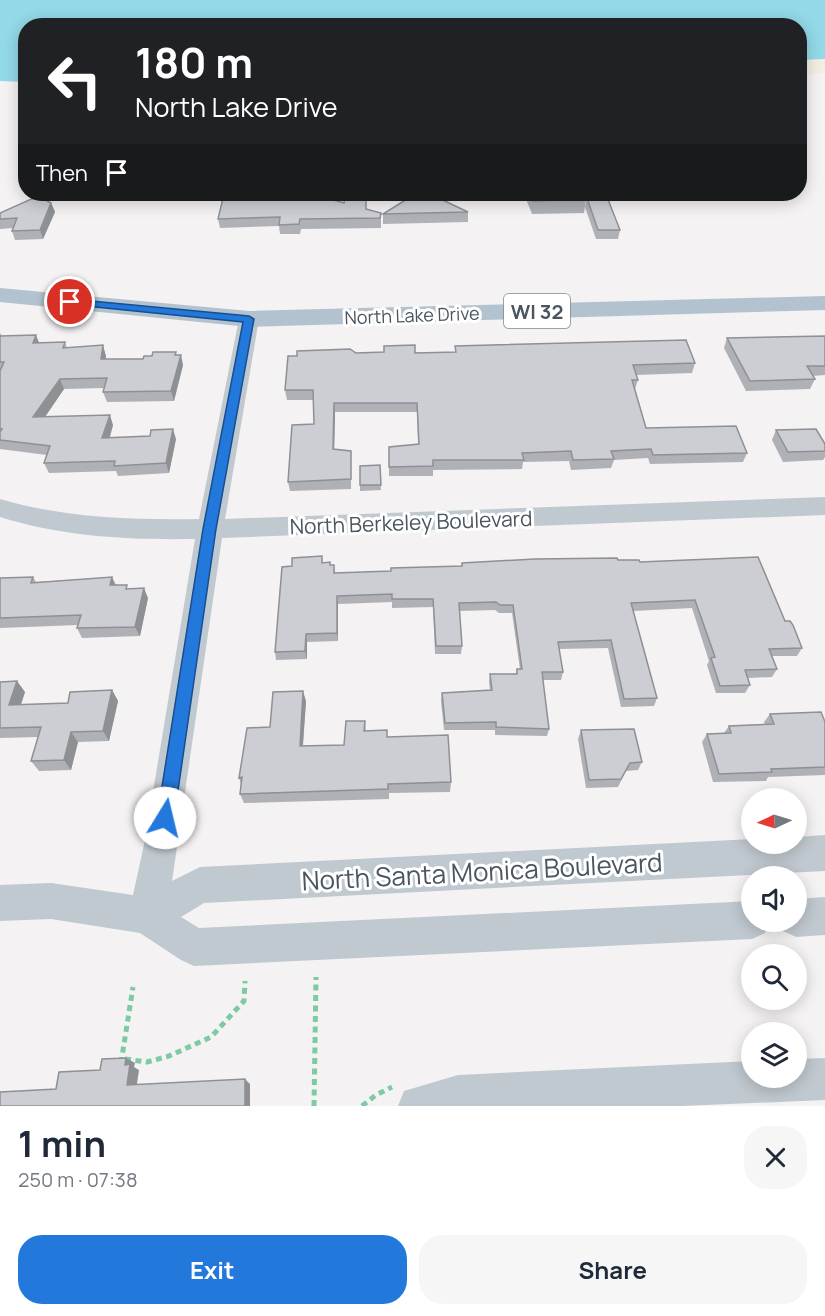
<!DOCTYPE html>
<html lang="en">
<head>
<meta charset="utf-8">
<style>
	body { margin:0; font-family:Manrope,sans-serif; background:#f6f6f7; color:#1f2937; height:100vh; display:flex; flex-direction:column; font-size:22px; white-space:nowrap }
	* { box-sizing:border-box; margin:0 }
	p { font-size:20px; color:#747a83 }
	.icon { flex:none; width:33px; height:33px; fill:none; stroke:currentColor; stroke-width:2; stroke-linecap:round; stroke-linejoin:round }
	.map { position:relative; height:1106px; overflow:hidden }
	.sheet { display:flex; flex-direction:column; background:#fff; flex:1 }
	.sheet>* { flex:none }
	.top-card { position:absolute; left:18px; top:18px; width:789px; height:183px; border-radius:24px; box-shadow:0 3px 15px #0003; background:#202124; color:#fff; overflow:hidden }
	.needle { width:39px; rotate:266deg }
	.buttons { position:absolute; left:741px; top:788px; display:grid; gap:12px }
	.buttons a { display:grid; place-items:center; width:66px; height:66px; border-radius:50%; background:#fff; box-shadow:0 3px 15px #0003; font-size:30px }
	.pin { position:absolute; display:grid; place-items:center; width:51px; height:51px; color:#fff; margin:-26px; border:3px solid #fff; border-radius:50%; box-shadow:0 2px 6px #0007 }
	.me { position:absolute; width:66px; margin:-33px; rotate:9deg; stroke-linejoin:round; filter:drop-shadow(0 0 4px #0008) }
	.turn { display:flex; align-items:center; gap:21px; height:126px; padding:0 18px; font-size:27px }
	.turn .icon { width:78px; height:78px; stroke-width:2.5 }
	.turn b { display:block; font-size:42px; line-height:51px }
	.then { display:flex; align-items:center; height:57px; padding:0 18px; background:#0003; gap:12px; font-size:22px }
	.round { display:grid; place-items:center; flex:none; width:63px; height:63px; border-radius:24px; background:#f6f6f7 }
	.summary { display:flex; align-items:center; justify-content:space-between; height:102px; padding:0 18px }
	h1 { font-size:36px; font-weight:700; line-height:45px }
	.cta { display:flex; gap:12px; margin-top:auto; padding:12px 18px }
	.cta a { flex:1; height:69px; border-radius:24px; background:#2378dc; color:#fff; font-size:24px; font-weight:700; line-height:69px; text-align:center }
	.cta a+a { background:#f6f6f7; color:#1f2937 }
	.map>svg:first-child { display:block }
</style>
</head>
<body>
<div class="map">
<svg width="825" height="1106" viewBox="0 0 825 1106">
	<rect width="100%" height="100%" fill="#f4f2f2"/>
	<path fill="#f3eee4" d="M825 59V73L800 75V60Z"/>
	<path fill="#93d9e8" d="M0 0H825V59L800 60V26H26L25 82 0 81Z"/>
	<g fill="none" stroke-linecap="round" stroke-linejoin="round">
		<path stroke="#7dcba3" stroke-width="5" stroke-dasharray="6 4.5" stroke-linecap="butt" d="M125 1059 147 1062 169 1056 211 1037 244 1001 245 981
			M121 1063 133 987
			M314 1106 316 977
			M362 1106 376 1095 392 1087"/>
		<path fill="#c1c9d0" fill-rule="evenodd" d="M249 313 256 315 259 319 225 519 825 497V515L222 538 172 881 200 867 752 839V843H796V837L825 835V871L204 903 181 917 199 928 752 901V921H770L765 933 752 939 194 966 181 960 140 933 51 919 0 921V885L51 883 133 895 145 840 195 539C128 540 64 537 0 517V499C65 518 131 520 199 519L239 319 242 315Z
			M825 897V935L796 937 783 931 779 921H796V899Z
			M825 1058V1100L682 1106H398L404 1091 458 1075 752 1061V1077H796V1059Z"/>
		<path fill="#b3c2cf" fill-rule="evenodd" d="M0 288 249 311 825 296V310L249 327 0 302Z"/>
	</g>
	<path fill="#afb1b6" d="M366 194V209L381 213V228L301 229 300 234H280L279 226 220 228 218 219 236 198 249 199 344 203Z
		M524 194H584L586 199 584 213 532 214Z
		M587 198 620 230 618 239H596L585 207Z
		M51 203 55 212 43 239 15 240 12 231 13 228 0 229V213Z
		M468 212V222L383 224V214Z
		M0 333 2 336 39 343 65 342 67 348 106 356V359H143L177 355 183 365 174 401 107 402 103 392 104 388 64 389 45 417 113 425 110 438 176 439 169 473 118 476 116 471 49 473 44 463 47 455 0 449Z
		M825 336V375L812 376 815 379 810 389 746 391 724 348 727 338Z
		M455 346 695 363 692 373 636 375 638 380 635 389 646 428 747 453 743 462 650 464 648 458 614 460 611 468 571 470 569 461 523 462 522 469 433 470V476H389V467L418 444 417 412H335L334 450 351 451V489L290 491 288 482 314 424 313 400H287L285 390 356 353 455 352Z
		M776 430 825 444V457L823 460 783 462 772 440Z
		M380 465 381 490 360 491V466Z
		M618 560 640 562 785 621 802 648 797 656H772L777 669 772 677 748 678 750 685 745 693H716L707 665 709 661 692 608 633 611 657 698 654 706 621 707 608 648 559 649 563 672 561 680H543L549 729 547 736 495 735V730H444L441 701 442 693 490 690 489 682 490 674H516L517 669H520L512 613H499L495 610 459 611 462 646 461 654H435L433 607 392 608V602L338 604V641L307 642V659L276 660 275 652 292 566 323 562 330 565H334L335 573 391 571 461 566 462 563Z
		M33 577 36 582 112 577 116 585 129 589 148 598 140 636 82 638 77 628 78 625 0 628V578Z
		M0 682 25 692 21 705 68 703 112 690 118 701 109 741 78 742 71 770 39 771 31 761 38 737 0 738Z
		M306 701 303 746 344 745 365 721 366 731 387 737 451 782 450 792 389 793V799L244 803 240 794 241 784 239 778 270 727Z
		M770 714 825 722V775L768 777 766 781 713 782 702 742 707 734 724 733 729 726 765 724 764 722Z
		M581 730 642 762 638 770 626 771 618 787 586 788 578 739Z"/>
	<path fill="#8f9094" d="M51 203 55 212 43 239 40 230Z
		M36 335 40 345 33 343Z
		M103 345 106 356 104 369 101 359Z
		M181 355 183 365 174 401 171 391Z
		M60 379 64 389 38 427 33 417Z
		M334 403 335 412 334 459 333 449Z
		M110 415 113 425 106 448 102 438Z
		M173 429 176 439 169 473 166 463Z
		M112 577 116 587 110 585Z
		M144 588 148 598 140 636 135 627Z
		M337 596 338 604V641L337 633Z
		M306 634 307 642V659L305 651Z
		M17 681 25 692 17 715 9 705Z
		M112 690 118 701 109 741 103 731Z
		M303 691 306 701 302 756 300 746Z
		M71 732 78 742 71 770 64 760Z
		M126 1058 135 1063 134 1067 139 1070 136 1090 127 1085 125 1065Z
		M245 1079 250 1084V1106H245Z"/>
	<path fill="#ccced4" stroke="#8f9094" stroke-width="1.5" d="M224 194H229L236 198 249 197V199H307L320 196 344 203 345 194H366V209L381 213 380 218 300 219 299 224 279 225 280 217 218 219Z
		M415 194H430L468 212 383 214Z
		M531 194H584L586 199 533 201Z
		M38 196 51 203 40 230 12 231 17 218 0 219V213Z
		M607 197 620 230H598L587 198Z
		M36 335 33 343 65 342 63 348 103 345 101 359H143L144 356H152L153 352H176L175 355H181L171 391 103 392 107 378 60 379 33 417 110 415 102 438 150 436 151 430 173 429 166 463 114 466 115 461 44 463 50 446 0 440V432L2 429H0V371L4 362H0V336Z
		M825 336V366H807L815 379 750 381 727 338Z
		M686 340 695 363 633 365 638 380H632L646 428 736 426 747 453 653 455 651 449 611 451 614 459 573 460 571 451 522 453 524 460H433V466L389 467V447L419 444 417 403H334L333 449 351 451V479L288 482 292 425 314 424 313 390H285L288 356H297V351L350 349 356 353 384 352V346L415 345V353L456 352 455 346Z
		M816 429 825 444V451L788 452 776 430Z
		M380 465 381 485H360V466Z
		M322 556V563L330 562V565H334V573L391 571V568L462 566V563L535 559 617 558 618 560H639L640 562 758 557 785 621H790L793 625 802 648 769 649 777 669 745 670 750 685 720 686 711 658 715 657 695 600 631 603 657 698 624 699 611 640 558 642 563 672H542L549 729 496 727V722L445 723 442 693 492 690 490 674H517V669H522L513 605H500L496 602 459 603 462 646H436L433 599H392V594L337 596V633L306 634 305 651 275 652 282 567 292 566V558Z
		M33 577 31 583 112 577 110 585H127L126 589 144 588 135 627 77 628 81 615 0 618V578Z
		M17 681 9 705 68 703 70 692 112 690 103 731 71 732 64 760 31 761 41 727 0 728V682Z
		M303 691 300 746 344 745 346 721H365L364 731 387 730V737L448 735 451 782 388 784V789L240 794 242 777 239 778 247 728 270 727 273 692Z
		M821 712 825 722V767L771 769 772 772 719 774 707 734 731 733 729 726 774 724 770 714Z
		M634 729 642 762 630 763 621 779 589 780 581 730Z
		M126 1058 125 1065 130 1064 127 1085 245 1079V1106H0V1092L56 1089 59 1072 100 1070 102 1059Z"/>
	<path fill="#2378dc" stroke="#174e8f" stroke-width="1.5" d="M70 299 249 316 254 319 216 529 174 818 172 824 165 827 159 824 157 818 203 529 243 322 66 304 65 302Z"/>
	<g text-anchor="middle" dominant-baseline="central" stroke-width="6" stroke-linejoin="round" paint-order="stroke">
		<g font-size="18" fill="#4a555f" stroke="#fff">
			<text transform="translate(412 315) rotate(-2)">North Lake Drive</text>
		</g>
		<rect fill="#fff" stroke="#80888f" stroke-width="1.5" x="504" y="294" width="66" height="34" rx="4.5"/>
		<g font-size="20" font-weight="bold" fill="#4a555f">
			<text x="537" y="311">WI 32</text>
		</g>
		<g font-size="21" fill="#4a555f" stroke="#fff">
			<text transform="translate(411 522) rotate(-2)">North Berkeley Boulevard</text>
		</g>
		<g font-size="26" fill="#4a555f" stroke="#fff">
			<text transform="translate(482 871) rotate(-3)">North Santa Monica Boulevard</text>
		</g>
	</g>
</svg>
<div class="buttons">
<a><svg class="needle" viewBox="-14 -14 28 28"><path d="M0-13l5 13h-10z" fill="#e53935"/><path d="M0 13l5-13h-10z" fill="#747a83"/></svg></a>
<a><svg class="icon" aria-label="sound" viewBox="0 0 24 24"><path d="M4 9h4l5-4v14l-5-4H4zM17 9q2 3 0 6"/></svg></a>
<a><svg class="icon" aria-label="search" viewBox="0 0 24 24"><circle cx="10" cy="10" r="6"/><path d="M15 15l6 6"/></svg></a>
<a><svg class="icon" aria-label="layers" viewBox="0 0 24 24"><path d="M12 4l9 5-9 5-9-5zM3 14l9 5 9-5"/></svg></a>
</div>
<div class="pin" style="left:70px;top:302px;background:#d93025"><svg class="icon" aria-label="arrive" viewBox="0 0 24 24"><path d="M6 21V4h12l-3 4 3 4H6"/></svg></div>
<svg class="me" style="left:165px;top:818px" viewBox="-20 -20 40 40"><circle r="19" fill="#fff"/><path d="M0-13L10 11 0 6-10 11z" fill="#2378dc"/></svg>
<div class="top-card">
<div class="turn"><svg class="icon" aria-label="left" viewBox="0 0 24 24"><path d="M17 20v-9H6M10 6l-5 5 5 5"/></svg><div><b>180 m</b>North Lake Drive</div></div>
<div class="then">Then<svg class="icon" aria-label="arrive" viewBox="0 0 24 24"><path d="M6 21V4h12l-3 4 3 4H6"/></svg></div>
</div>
</div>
<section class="sheet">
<div class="summary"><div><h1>1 min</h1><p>250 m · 07:38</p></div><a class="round"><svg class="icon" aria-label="close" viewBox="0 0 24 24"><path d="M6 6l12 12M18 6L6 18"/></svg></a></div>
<div class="cta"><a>Exit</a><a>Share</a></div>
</section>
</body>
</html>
